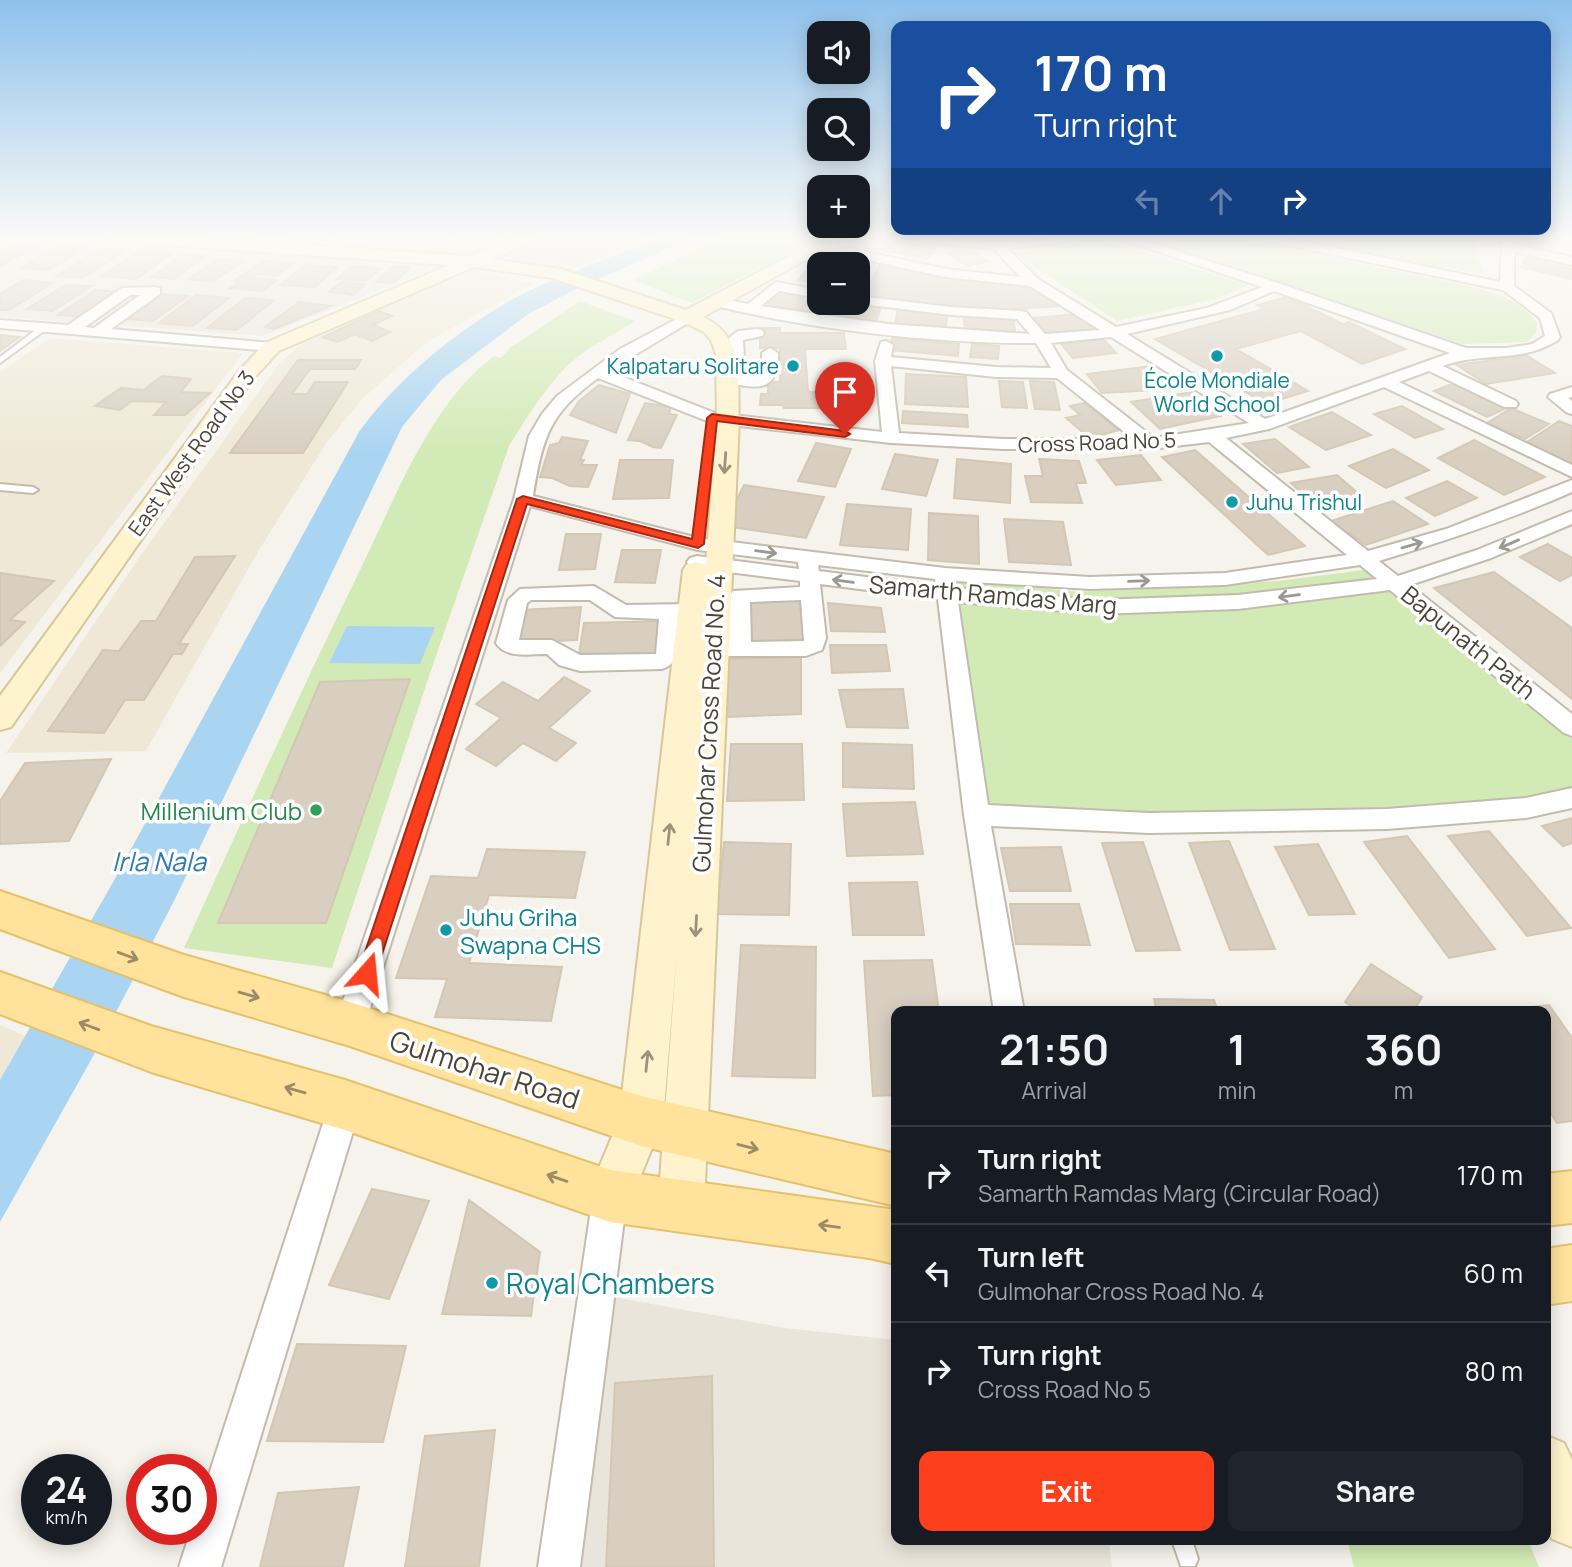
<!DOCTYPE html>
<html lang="en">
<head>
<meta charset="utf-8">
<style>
	body { margin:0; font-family:Manrope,sans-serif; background:#20242c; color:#f1f3f6; height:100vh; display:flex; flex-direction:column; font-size:26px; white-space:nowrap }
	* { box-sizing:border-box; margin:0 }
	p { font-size:23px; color:#9ea1a6 }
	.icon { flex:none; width:38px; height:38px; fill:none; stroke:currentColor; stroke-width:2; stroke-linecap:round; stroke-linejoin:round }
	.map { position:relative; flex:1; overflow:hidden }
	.drawer { position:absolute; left:891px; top:1006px; width:660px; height:539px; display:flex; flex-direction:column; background:#171b24; border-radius:14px; box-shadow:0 4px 18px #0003 }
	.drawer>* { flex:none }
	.top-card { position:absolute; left:891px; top:21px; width:660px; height:214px; border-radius:14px; box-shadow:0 4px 18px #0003; background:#1a4fa0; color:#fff; overflow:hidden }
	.fabs { position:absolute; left:807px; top:21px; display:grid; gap:14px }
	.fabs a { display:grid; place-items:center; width:63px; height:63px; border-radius:14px; background:#171b24; box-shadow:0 4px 18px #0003; font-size:35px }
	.speed { position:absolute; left:21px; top:1454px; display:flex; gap:14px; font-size:35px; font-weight:700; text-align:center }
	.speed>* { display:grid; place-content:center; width:91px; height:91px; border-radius:50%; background:#171b24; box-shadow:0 4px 18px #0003; line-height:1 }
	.speed small { font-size:18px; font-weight:400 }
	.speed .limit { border:10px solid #d22; background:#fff; color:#111 }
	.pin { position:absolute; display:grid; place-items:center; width:60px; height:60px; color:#fff; margin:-72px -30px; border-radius:50% 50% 50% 0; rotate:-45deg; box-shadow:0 0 7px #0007 }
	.pin .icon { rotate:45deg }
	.me { position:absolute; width:77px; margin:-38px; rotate:18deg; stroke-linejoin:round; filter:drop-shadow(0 0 5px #0008) }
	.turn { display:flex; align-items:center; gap:24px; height:147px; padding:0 28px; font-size:32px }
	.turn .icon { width:91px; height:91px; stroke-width:2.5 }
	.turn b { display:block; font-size:49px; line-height:60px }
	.lanes { display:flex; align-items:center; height:66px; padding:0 28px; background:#0003; justify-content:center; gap:35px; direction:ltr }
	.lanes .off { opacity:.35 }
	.eta { display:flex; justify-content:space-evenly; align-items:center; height:119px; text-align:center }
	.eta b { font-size:42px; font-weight:700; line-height:49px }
	.action { display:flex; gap:14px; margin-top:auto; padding:14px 28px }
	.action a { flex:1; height:80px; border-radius:14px; background:#fc3f1d; color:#fff; font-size:28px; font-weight:700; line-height:80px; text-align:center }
	.action a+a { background:#20242c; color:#f1f3f6 }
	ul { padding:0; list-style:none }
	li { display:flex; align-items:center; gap:21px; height:98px; padding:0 28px; border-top:2px solid #363941 }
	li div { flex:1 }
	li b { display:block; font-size:26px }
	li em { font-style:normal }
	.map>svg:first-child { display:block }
</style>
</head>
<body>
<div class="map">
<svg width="1572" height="1567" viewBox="0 0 1572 1567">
	<rect width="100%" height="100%" fill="#f6f3ec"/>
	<path fill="#eae5da" d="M0 237H513L263 336 0 317Z
		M608 1296 785 1328 896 1340V1540H1109L1112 1567H572Z"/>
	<path fill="#e6e2dd" d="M541 237H650L580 267 506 258 501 253Z"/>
	<path fill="#efe8d6" d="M472 271 534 283 428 341 362 399 327 442 259 550 146 751 6 753 141 555 281 361 302 344 457 272Z
		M50 338 243 353 0 673V372Z
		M0 1025 25 1036 0 1080Z"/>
	<path fill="#d2eab5" d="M725 237H820L692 303 633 280Z
		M1090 237H1096L1248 285 1216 299 1117 321 1014 253 1074 243Z
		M1141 237H1236L1480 289C1504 296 1522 303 1537 323L1536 332 1527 342 1463 344Z
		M1327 237H1473L1483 274 1327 248Z
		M580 301 635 321C616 333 596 343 579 356 552 376 527 417 509 446L430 673 332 968 184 948C242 821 299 694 361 568 396 497 430 404 494 356L501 358 511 347Z
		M1379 568 1572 731V789L1503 803 1333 813 1171 816 984 810 950 577 1078 592 1278 581Z
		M1347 1540H1528L1539 1567H1354Z"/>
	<path fill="#a9d4f2" d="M662 237H695L580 287 528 314 441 380 402 427 175 899 91 1060 0 1222V1080L112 884 359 432C393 385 437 348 485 316 531 284 608 259 662 237Z
		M347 626 435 627 420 664 329 663Z"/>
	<path fill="#d8cfc1" stroke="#d3c7b4" stroke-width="2" d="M298 237H325L317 243 293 241Z
		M343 237H364L357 244 337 242Z
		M378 237H411L403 244 372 242Z
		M427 237H448L438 246 418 245Z
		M467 237H490L481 246 459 244Z
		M862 237H869L936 247 928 258 854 246Z
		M1512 237H1536L1541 245 1515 242Z
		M19 241 43 243 0 266V252Z
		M63 243 90 245 48 270 20 268Z
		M101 248 127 250 83 278 56 276Z
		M967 248 988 261 967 266 946 252Z
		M139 251 173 253 136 279 101 276Z
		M183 255 205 256 174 279 151 277Z
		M1526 258 1572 269V279L1521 267Z
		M218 259 242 261 213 282 188 279Z
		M263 261 293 263 277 276 257 274 253 278 277 280 263 291 230 288 239 281H234Z
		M882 262 1025 285 1062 306 984 311 861 300Z
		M819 264V284L798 280 810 266Z
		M305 265 337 267 315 287 281 285Z
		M352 266 380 269 365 281 337 279Z
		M393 266 410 267 394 283 376 282Z
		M23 280 53 283 9 310H0V294Z
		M342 282 365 284 353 295 329 292Z
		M66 285 91 286 53 311 27 309Z
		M96 290 121 292 84 317 58 315Z
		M775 291 819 296V300L813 312 767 307Z
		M162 294 188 296 153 321 126 319Z
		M196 295 229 298 193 326 159 323Z
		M1287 297 1343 324 1349 322 1405 349 1362 364 1301 331 1236 349 1308 391 1266 404 1155 339 1264 309 1257 305Z
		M245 298 274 300 237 330 207 328Z
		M299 302 331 306 274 329 265 327Z
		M858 302 882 305 876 321 830 316 836 303Z
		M898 309 948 312 945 329 895 325Z
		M378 311 392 316 373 325 390 332 372 341 355 334 337 342 323 337Z
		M1079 314 1093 330 1044 335 1032 318Z
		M964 315 1013 317 1015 333 965 331Z
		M760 328H780V333H844L846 349H805L808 392H842L843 408H784L782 405H760L761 394H768V382H780V348H760Z
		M0 335 20 337 0 351Z
		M892 338 959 344 958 356 890 350Z
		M1103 339 1116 353 1073 358 1061 344Z
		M972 344 999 346 998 359 970 357Z
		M1526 355 1555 373 1486 384 1457 365Z
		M298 360H361L355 369H310L292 394H307L315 382H348L303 453H230Z
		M1152 366 1174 389 1102 393 1087 374Z
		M906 374 966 377 968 407 905 404Z
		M162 376 191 379 181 392 210 393 185 415H154L166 402 132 401 120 410 95 406 121 388 144 390Z
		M999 381 1023 382 1027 408 1002 407Z
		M1030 381 1054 382 1060 410 1035 409Z
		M1459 381 1511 406 1487 417 1434 391Z
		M599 385 630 394 616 433 570 415 579 401Z
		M1192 392 1221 416 1160 429 1131 402Z
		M645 403 671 407 669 414 677 415 661 448 653 447 640 441 628 440Z
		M1084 403 1119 430 1098 436 1095 433 1086 435 1066 418 1080 415 1070 406Z
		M1402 406 1443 429 1415 438 1374 414Z
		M1511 408 1549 424 1525 439 1487 423Z
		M903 411 967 415 968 427 902 423Z
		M1332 412 1371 435 1326 450 1289 427Z
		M1559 421 1572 426V464L1524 444Z
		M562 437 588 441 580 460H584L581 465H597L588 487 570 486 552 478 540 477 550 445 559 443Z
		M1275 439 1309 467 1277 473 1243 444Z
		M1474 440 1545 477 1504 495 1438 458Z
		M816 443 851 449 835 487 798 481Z
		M1393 449 1429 470 1386 488 1349 466Z
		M1195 450 1305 546 1268 555 1162 457Z
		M895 454 938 460 926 496 882 489Z
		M1141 455 1161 480 1116 485 1097 460Z
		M957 459 1011 464 1010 503 954 498Z
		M1039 459 1079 461 1086 483H1076L1082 503 1031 502 1025 476H1043Z
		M620 460H673L669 498 613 499Z
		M1337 475 1360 495 1313 503 1291 483Z
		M1447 481 1477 498 1435 516 1406 498Z
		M744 485 824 497 806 538 724 526Z
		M1393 501 1428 524 1366 545 1331 521Z
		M847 504 911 509 908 550 840 545Z
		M929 513 978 516 979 564 928 560Z
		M1004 519 1063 522 1071 565 1009 562Z
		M566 534H601L595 569 559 570Z
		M1548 544 1572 558V575L1560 581 1520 557Z
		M622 550H661L655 583 615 582Z
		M235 556 179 644H188L182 654H173L144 700H125L104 733 48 731 103 650 119 651 141 621H156L195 557Z
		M1494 572 1572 628V699L1434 588Z
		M0 573 54 581 10 620 25 622 0 646Z
		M809 596 811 646 744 648V597Z
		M828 603 881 608 885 632 831 631Z
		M581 607 577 640 513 643 520 610Z
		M666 621 663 653 579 655 584 623Z
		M830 645H886L890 671 832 673Z
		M801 657V714L727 717 728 659Z
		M564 677 590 691 549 728 576 743 556 761 523 743 496 766 466 749 501 718 476 704 503 682 538 701Z
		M410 679 326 923H218L320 682Z
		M903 689 908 728 847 727 839 690Z
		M843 743 912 745 914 789 843 787Z
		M731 744H802L804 800 727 801Z
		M111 759 69 841 0 844V801L25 763Z
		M915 802 923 854 847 856 843 804Z
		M1572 818V843L1563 846 1542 826Z
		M1489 831 1571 928 1527 936 1448 836Z
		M1407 836 1495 949 1449 958 1364 842Z
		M1229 841 1275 949 1230 950 1189 843Z
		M724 842 791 844 789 915 717 914Z
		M1143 842 1180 950 1136 951 1102 843Z
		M1318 844 1355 914 1309 915 1275 847Z
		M1061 847 1071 891H1010L1001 848Z
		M487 849 585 852 575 898 489 895 469 963 562 967 551 1021 435 1017 447 979 396 978 431 876 478 878Z
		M917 882 924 935H853L849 883Z
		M1010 904H1079L1090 945 1016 944Z
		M741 945 816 947 815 1078 732 1076Z
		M932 960 939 1012H896V1095L873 1096 864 961Z
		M1371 964 1422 997 1413 1012H1359L1345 1002Z
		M1154 999 1214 1000 1218 1012H1157Z
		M1549 1005 1572 1038V1121L1557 1123 1545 1104V1012H1490Z
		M372 1189 429 1201 389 1299 329 1285Z
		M469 1200 540 1252 531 1316 442 1314Z
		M297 1344 406 1346 383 1442 267 1441Z
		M712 1376 714 1567H606L615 1383Z
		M495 1430 479 1567H405L425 1436Z
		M359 1487 343 1567H260L278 1493Z"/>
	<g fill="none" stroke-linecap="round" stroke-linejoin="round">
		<defs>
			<path id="lane" d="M41 326 48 328 0 363V357Z
				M0 484 33 487 38 490 33 493 0 490Z
				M1172 1540H1192L1198 1559 1195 1566H1181Z"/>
			<path id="street" d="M913 237C942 235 970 243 999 242 1025 241 1049 237 1075 237L1069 241 1008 249 1038 279 1116 327 1207 308 1262 287 1115 237H1132L1278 283 1466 348H1506L1532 344 1545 336 1540 318 1503 290 1267 241 1261 237H1283L1500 282 1502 247 1498 237H1510L1513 244 1572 257V265L1514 252V286L1551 313 1560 337 1558 340C1521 364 1483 351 1443 366L1516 401 1518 404 1516 407H1504L1429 371 1399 382 1572 465V477L1384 387 1269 429 1226 438 1368 551 1446 529 1572 480V492C1509 520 1445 541 1379 561L1398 576 1477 550 1572 511V524L1491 558 1410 585 1572 714V736L1564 733 1390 590 1238 609 1097 614 958 602 988 805 1149 813 1387 809 1526 798 1572 788V808L1526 818 1387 829 1149 833 991 826 1024 1012H994L964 815 938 599 820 584 826 638 822 650 806 656H712L704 654 701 649 704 644 729 642 730 596 733 591 800 587V581L697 568 690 566 687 562 690 558 697 556 799 569 798 562 698 550 530 506 365 1024 361 1034 350 1038 339 1034 335 1024 514 499 529 436 542 414 557 396 620 349 688 313 693 314V320L608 371 715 413 882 432 875 361 881 342 886 341 893 345 891 357 996 367 1051 368 1036 343C937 344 808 329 712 305L710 302 717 298 748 304 776 282 819 290V298L779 291 761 306 888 324 1030 334 1017 319 951 315 853 303H858V296L951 307 1021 311 1026 312 1045 334 1100 330 1030 286 946 277 820 250 814 246 820 242 946 269 1020 277 994 249 919 241ZM1274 291 1450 353 1265 419 1127 334 1230 310ZM1111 337 1249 423 1154 438 1067 370 1051 343ZM891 366 996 377 1057 378 1133 439H1003L899 433ZM598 378 712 423 891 443 1003 449H1150L1209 442 1347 555 1225 573 1090 577 945 568 698 538 533 496C543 437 548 415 598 378ZM818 565 935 579 936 586 819 571ZM1360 565 1377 579 1238 595 1097 600 956 588 955 581 1090 589 1225 585ZM801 600 804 641 751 642 750 602Z
				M155 287 160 288V294L111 329 272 343 279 347 272 351 0 328V320L68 325 122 288ZM130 295H140L94 328 85 327Z
				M757 329 762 330 764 333 762 336 743 340 745 377H759L762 373V353L770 348 778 353C778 388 763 391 731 383L729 338 738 331Z
				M1572 387V397L1568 398 1572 401V414L1566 412 1548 397 1550 394Z
				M594 586 626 605 691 604 698 606 701 611 698 616 680 618C679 637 684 662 662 669L580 671 559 665 547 654C530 654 506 659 496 643L508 600 520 589ZM531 600H590L615 617 659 619 656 654 580 655 552 640H519L527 603Z
				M345 1089 356 1094 361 1105 221 1567H179L191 1530H201V1499L329 1105 334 1094Z
				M610 1179 622 1184 627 1196 580 1567H538L593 1196 598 1184Z"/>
			<path id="secondary" d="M111 237H188L470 256 515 237H537L535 241 492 259 561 269 686 310 826 237H846L703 317C746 337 737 378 739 419L704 1206 697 1222 681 1229 665 1222 658 1206 677 951 663 1121 626 1212 610 1219 594 1212 587 1196 619 1120 683 570 687 564 696 562 706 565 717 419 716 354 711 340 704 332 681 321 552 278 474 267 279 351 253 379 11 727 0 730V696L239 371 265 343 449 265 119 242Z
				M1545 1435 1564 1443 1572 1460V1547L1552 1539 1545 1523Z"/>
			<path id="primary" d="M0 891 184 955 350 1002 641 1096 896 1154V1206L641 1146 350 1046 184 997 0 929Z
				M0 972 151 1026 345 1080 610 1170 896 1210V1264L869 1258 610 1222 345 1130 151 1072 0 1014Z
				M1572 1171V1223L1545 1226V1174Z
				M1572 1245V1301L1545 1305V1249Z"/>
		</defs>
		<use href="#lane" stroke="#c2bbae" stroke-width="4"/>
		<use href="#street" stroke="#c2bbae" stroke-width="4"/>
		<use href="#secondary" stroke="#d6c79b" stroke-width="4"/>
		<use href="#primary" stroke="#e6c16a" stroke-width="4"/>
		<use href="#lane" fill="#fff" fill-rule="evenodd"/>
		<use href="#street" fill="#fff" fill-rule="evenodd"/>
		<use href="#secondary" fill="#fff3cd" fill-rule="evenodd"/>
		<use href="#primary" fill="#ffe39c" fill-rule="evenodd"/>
	</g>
	<defs><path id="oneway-shaft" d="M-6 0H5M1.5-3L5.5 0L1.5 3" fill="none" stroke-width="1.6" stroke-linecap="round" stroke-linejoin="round" transform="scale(1.75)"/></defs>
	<g stroke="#9c937c">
		<use href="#oneway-shaft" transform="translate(725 463) rotate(94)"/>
		<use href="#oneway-shaft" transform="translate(669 834) rotate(-84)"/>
		<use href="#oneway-shaft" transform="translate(696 926) rotate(93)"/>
		<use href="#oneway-shaft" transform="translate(647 1061) rotate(-84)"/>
	</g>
	<g stroke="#9c9892">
		<use href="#oneway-shaft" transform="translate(1509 544) rotate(157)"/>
		<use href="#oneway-shaft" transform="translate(1412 545) rotate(-16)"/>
		<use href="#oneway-shaft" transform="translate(766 552) rotate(7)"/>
		<use href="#oneway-shaft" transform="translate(843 581) rotate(-173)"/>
		<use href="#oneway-shaft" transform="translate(1139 581) rotate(-2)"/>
		<use href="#oneway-shaft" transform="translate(1289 596) rotate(173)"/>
	</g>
	<g stroke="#9c8c66">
		<use href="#oneway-shaft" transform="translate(128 956) rotate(20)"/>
		<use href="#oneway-shaft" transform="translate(249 995) rotate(16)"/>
		<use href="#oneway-shaft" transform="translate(89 1026) rotate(-160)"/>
		<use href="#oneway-shaft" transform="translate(295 1090) rotate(-164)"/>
		<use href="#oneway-shaft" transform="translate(748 1147) rotate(14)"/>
		<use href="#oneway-shaft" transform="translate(557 1178) rotate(-161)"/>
		<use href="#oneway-shaft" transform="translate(829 1226) rotate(-172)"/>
	</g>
	<linearGradient id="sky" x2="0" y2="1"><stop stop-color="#8fc1ec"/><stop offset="0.52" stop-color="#fbfaf6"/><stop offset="1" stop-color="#fbfaf6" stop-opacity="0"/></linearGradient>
	<rect width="1572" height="456" fill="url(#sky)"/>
	<path fill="#fc3f1d" stroke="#a42913" stroke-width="2" d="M712 414 845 431 850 434 845 437 717 421 704 544 698 548 527 504 376 973 374 979 367 982 360 979 358 973 517 499 523 496 692 539 707 418Z"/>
	<g fill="#0f9aa8" stroke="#fff" stroke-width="2.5">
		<circle cx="1217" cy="356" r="7"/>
		<circle cx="793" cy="366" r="7"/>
		<circle cx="1232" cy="502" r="7"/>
		<circle cx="446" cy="930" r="7"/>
		<circle cx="492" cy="1283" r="7"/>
	</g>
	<circle fill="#2e9e5b" stroke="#fff" stroke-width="2.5" cx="316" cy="810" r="7"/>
	<g text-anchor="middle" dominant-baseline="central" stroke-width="7" stroke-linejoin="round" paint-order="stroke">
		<g font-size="21" fill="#0d838f" stroke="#fff" text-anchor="end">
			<text x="779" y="366">Kalpataru Solitare</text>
			<text x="1217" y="380" text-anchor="middle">École Mondiale<tspan x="1217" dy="24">World School</tspan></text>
			<text x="1246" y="502" text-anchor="start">Juhu Trishul</text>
		</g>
		<g font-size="21" fill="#4b4439" stroke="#fff">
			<text transform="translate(1097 442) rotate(-2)">Cross Road No 5</text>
			<text transform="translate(191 453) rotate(-54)">East West Road No 3</text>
		</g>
		<g font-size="24" fill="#4b4439" stroke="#fff">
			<text transform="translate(993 594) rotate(5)">Samarth Ramdas Marg</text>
			<text transform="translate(1469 642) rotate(39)">Bapunath Path</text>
			<text transform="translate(708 723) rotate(-87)">Gulmohar Cross Road No. 4</text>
		</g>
		<g font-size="24" fill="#27864d" stroke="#fff" text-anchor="end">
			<text x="302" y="810">Millenium Club</text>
		</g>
		<g font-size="24" fill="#0d838f" stroke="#fff" text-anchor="start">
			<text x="460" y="916">Juhu Griha<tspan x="460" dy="28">Swapna CHS</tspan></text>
		</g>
		<g font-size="26" font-style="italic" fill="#2e7ab2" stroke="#fff">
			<text x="159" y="861">Irla Nala</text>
		</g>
		<g font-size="28" fill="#4b4439" stroke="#fff">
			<text transform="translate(485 1069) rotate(18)">Gulmohar Road</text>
		</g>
		<g font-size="28" fill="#0d838f" stroke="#fff" text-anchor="start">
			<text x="506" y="1283">Royal Chambers</text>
		</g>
	</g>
</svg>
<div class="fabs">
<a><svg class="icon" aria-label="sound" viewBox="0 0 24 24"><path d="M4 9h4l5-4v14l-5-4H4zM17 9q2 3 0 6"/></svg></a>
<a><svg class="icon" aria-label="search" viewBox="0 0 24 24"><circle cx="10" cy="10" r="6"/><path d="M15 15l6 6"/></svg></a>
<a>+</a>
<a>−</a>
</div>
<div class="speed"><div>24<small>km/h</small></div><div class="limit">30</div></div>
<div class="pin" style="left:845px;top:434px;background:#d93025"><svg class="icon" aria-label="arrive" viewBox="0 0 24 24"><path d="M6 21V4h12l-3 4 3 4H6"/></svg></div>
<svg class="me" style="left:367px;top:973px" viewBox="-20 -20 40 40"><path d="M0-17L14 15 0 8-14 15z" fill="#fc3f1d" stroke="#fff" stroke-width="4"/></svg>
<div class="top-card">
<div class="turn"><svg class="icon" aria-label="right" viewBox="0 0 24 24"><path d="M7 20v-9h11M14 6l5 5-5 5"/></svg><div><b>170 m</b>Turn right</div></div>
<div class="lanes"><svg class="icon off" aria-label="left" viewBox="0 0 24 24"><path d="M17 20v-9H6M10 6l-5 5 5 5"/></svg><svg class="icon off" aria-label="ahead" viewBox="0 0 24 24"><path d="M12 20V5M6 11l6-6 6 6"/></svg><svg class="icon" aria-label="right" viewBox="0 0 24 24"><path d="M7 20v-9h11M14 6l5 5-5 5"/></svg></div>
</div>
<section class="drawer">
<div class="eta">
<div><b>21:50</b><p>Arrival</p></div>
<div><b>1</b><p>min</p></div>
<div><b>360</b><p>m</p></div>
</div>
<ul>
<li><svg class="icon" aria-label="right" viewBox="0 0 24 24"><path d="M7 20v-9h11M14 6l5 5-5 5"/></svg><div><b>Turn right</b><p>Samarth Ramdas Marg (Circular Road)</p></div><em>170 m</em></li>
<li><svg class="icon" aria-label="left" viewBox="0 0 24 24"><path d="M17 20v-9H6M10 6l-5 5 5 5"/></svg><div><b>Turn left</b><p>Gulmohar Cross Road No. 4</p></div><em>60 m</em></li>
<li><svg class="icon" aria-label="right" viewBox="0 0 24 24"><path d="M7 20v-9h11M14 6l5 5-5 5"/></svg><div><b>Turn right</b><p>Cross Road No 5</p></div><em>80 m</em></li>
</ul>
<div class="action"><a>Exit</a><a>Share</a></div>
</section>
</div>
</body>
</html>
